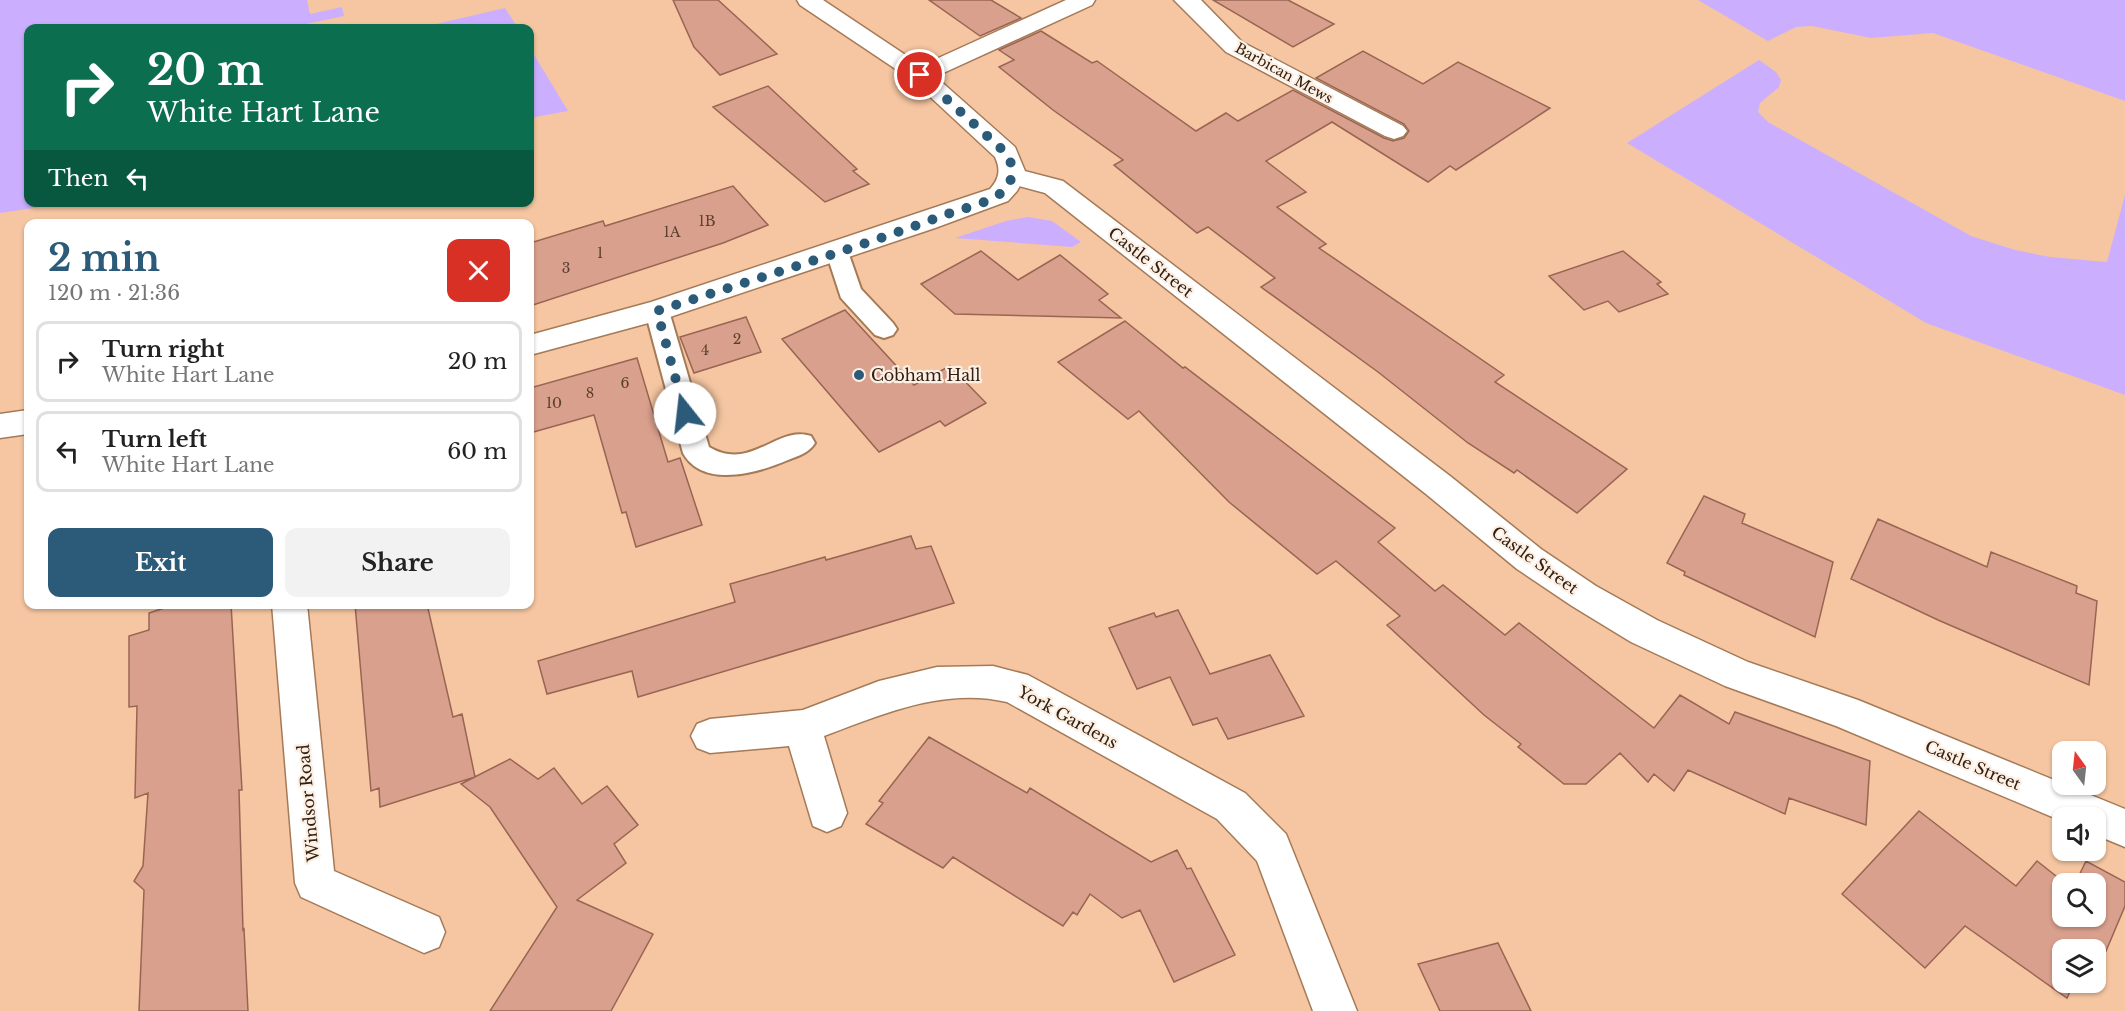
<!DOCTYPE html>
<html lang="en">
<head>
<meta charset="utf-8">
<style>
	body { margin:0; font-family:"Libre Baskerville",serif; background:#f2f2f2; color:#222; height:100vh; display:flex; flex-direction:column; font-size:22px; white-space:nowrap }
	* { box-sizing:border-box; margin:0 }
	p { font-size:20px; color:#767676 }
	.icon { flex:none; width:33px; height:33px; fill:none; stroke:currentColor; stroke-width:2; stroke-linecap:round; stroke-linejoin:round }
	.map { position:relative; flex:1; overflow:hidden }
	.details { position:absolute; left:24px; top:219px; width:510px; height:390px; display:flex; flex-direction:column; background:#fff; border-radius:12px; box-shadow:0 2px 4px #0004 }
	.details>* { flex:none }
	.top-card { position:absolute; left:24px; top:24px; width:510px; height:183px; border-radius:12px; box-shadow:0 2px 4px #0004; background:#0b6e4f; color:#fff; overflow:hidden }
	.needle { width:39px; rotate:345deg }
	.tools { position:absolute; left:2052px; top:741px; display:grid; gap:12px }
	.tools a { display:grid; place-items:center; width:54px; height:54px; border-radius:12px; background:#fff; box-shadow:0 2px 4px #0004; font-size:30px }
	.pin { position:absolute; display:grid; place-items:center; width:51px; height:51px; color:#fff; margin:-26px; border:3px solid #fff; border-radius:50%; box-shadow:0 2px 6px #0007 }
	.me { position:absolute; width:66px; margin:-33px; rotate:344deg; stroke-linejoin:round; filter:drop-shadow(0 0 4px #0008) }
	.turn { display:flex; align-items:center; gap:21px; height:126px; padding:0 24px; font-size:27px }
	.turn .icon { width:78px; height:78px; stroke-width:2.5 }
	.turn b { display:block; font-size:42px; line-height:51px }
	.then { display:flex; align-items:center; height:57px; padding:0 24px; background:#0003; gap:12px; font-size:22px }
	.round { display:grid; place-items:center; flex:none; width:63px; height:63px; border-radius:12px; background:#f2f2f2 }
	.summary { display:flex; align-items:center; justify-content:space-between; height:102px; padding:0 24px }
	h1 { font-size:36px; font-weight:800; line-height:45px; color:#2c5b7a }
	.primary-button { display:flex; gap:12px; margin-top:auto; padding:12px 24px }
	.primary-button a { flex:1; height:69px; border-radius:12px; background:#2c5b7a; color:#fff; font-size:24px; font-weight:800; line-height:69px; text-align:center }
	.primary-button a+a { background:#f2f2f2; color:#222 }
	ul { padding:0; list-style:none }
	li { display:flex; align-items:center; gap:18px; height:81px; margin:0 12px 9px; padding:0 12px; border:3px solid #e0e0e0; border-radius:12px }
	li div { flex:1 }
	li b { display:block; font-size:22px }
	li em { font-style:normal }
	.map>svg:first-child { display:block }
</style>
</head>
<body>
<div class="map">
<svg width="2125" height="1011" viewBox="0 0 2125 1011">
	<rect width="100%" height="100%" fill="#f5c6a1"/>
	<path fill="#cbaffe" d="M0 0H307L310 14 342 7 344 16 287 28H28V202L67 203 0 213Z
		M1698 0H2125V101L1933 33 1871 38 1812 26 1796 27 1768 41Z
		M505 8 518 28H419Z
		M530 48 568 111 530 118Z
		M1759 60 1776 72 1781 80 1779 87 1760 103 1758 112 1768 122 1971 236 2015 250 2050 257 2107 262 2125 195V395L1926 323 1627 143Z
		M1028 217 1052 221 1081 242 1072 247 955 238 1006 221Z"/>
	<path fill="#d9a08d" stroke="#996553" stroke-width="1.5" d="M673 0H718L777 54 720 75 694 47Z
		M929 0H991L1021 18 980 36Z
		M1213 0H1288L1334 24 1293 47Z
		M1041 31 1092 63 1097 61 1196 131 1226 113 1238 121 1293 90 1384 138 1393 141 1404 138 1409 131 1404 124 1316 78 1363 51 1423 84 1458 62 1550 108 1456 170 1450 166 1428 182 1332 122 1266 161 1306 192 1277 207 1326 244 1319 248 1504 375 1495 382 1627 469 1577 513 1517 470 1514 473 1468 443 1378 372 1261 287 1275 278 1208 227 1197 233 1114 165 1123 160 1053 110 999 67 1014 60 999 50Z
		M768 86 857 169 853 171 869 184 825 202 713 107Z
		M733 186 768 225 723 243 530 306V243L603 221 605 226Z
		M981 251 1018 280 1060 255 1108 294 1099 300 1121 318 955 314 921 284Z
		M1623 251 1661 282 1657 284 1668 294 1619 312 1608 301 1584 310 1549 276Z
		M845 310 914 385 950 366 986 403 945 426 940 421 879 452 782 339Z
		M746 317 761 352 694 373 680 337Z
		M1125 321 1183 368 1185 367 1395 528 1378 542 1435 591 1443 585 1505 635 1519 623 1654 728 1680 695 1729 724 1735 712 1870 761 1866 825 1789 798 1785 814 1688 770 1674 791 1654 774 1648 782 1620 753 1586 784H1564L1518 747 1521 744 1484 715 1387 625 1400 616 1336 561 1317 574 1229 502 1139 411 1128 419 1058 362Z
		M637 358 668 462 680 458 702 525 636 547 626 512 622 513 594 415 530 433V388Z
		M1704 496 1745 514 1742 523 1833 562 1815 637 1684 575 1685 572 1667 563Z
		M1878 519 1987 567 1991 552 2077 586 2076 593 2097 601 2089 685 1938 620 1851 579Z
		M911 536 916 549 931 546 954 603 638 697 632 671 547 694 538 661 735 602 730 584 825 557 826 560Z
		M176 604H231L242 790H239L243 930 244 929 248 1011H139L144 890 134 881 143 866 148 793 135 798 137 706 129 707V636L149 630V613Z
		M355 604H427L453 717 462 714 475 777 380 807 379 788 371 791Z
		M1178 610 1210 674 1270 655 1304 716 1228 739 1217 718 1193 725 1170 677 1137 689 1109 628 1154 613 1156 617Z
		M929 737 1027 793 1030 788 1151 862 1177 850 1187 869 1191 868 1235 955 1174 982 1140 910 1122 918 1090 894 1077 915 1073 912 1063 926 953 857 943 868 866 824 883 803 879 801Z
		M510 759 538 779 554 768 582 804 607 786 638 825 614 844 626 863 577 900 653 934 611 1011H490L557 907 490 807 461 784Z
		M1919 811 2016 886 2037 861 2066 884H2062V916H2096V884H2075L2086 861 2125 882V906L2098 970 2096 969V950H2062V982H2074L2067 998 1965 926 1925 968 1842 894Z
		M1498 943 1531 1011H1440L1418 964Z"/>
	<g fill="none" stroke-linecap="round" stroke-linejoin="round">
		<defs>
			<path id="lane" d="M838 244 846 246 861 289 893 323 897 329 893 335 884 338 875 335 841 298 826 252 830 246Z
				M657 302 666 305 669 311 709 447C751 472 777 425 811 436L815 443C809 453 798 456 788 460 758 473 703 489 683 453L645 311 648 305Z"/>
			<path id="street" d="M1066 0H1095L1092 5 928 80 920 82 912 80 908 75 912 70Z
				M1174 0H1201L1242 42 1403 126 1407 131 1403 136 1394 139 1385 136 1226 52Z
				M1013 168 1063 181 1450 476 1541 549 1596 586 1657 620 1748 662 1858 700 2125 809V847L2096 835V818H2062V821L1836 726 1725 686 1631 642 1572 606 1517 569 1426 494 1045 193 1004 182 1000 176 1004 170Z
				M272 604H307L334 871 439 917 445 932 439 947 424 953 301 897 295 883Z
				M993 666 1028 675 1245 793 1286 834 1357 1011H1313L1257 861 1217 819 1007 702C945 687 882 714 824 736L847 813 841 826 827 832 813 826 789 746 710 753 697 748 691 736 697 724 710 719 803 710 879 681 937 667Z"/>
			<path id="secondary" d="M797 0H823L928 70 1015 147 1025 171 1023 180 1017 191 1008 201 935 228 667 318 530 355V335L651 302 990 189C999 179 1001 170 995 157L912 80 800 5Z
				M28 410V434L0 438V414Z"/>
		</defs>
		<use href="#lane" stroke="#a57a57" stroke-width="4"/>
		<use href="#street" stroke="#a57a57" stroke-width="3"/>
		<use href="#secondary" stroke="#a57a57" stroke-width="3"/>
		<use href="#lane" fill="#fff" fill-rule="evenodd"/>
		<use href="#street" fill="#fff" fill-rule="evenodd"/>
		<use href="#secondary" fill="#fff" fill-rule="evenodd"/>
	</g>
	<g fill="none" stroke-linecap="round" stroke-linejoin="round">
		<path stroke="#2c5b7a" stroke-width="10" stroke-dasharray="0 18" d="M685 413 657 311C752 280 848 251 942 216 957 210 990 203 1001 193 1015 180 1015 168 1006 153L920 75"/>
	</g>
	<circle fill="#2c5b7a" stroke="#fdefe3" stroke-width="2" cx="859" cy="375" r="6"/>
	<g text-anchor="middle" dominant-baseline="central" stroke-width="4.5" stroke-linejoin="round" paint-order="stroke">
		<g font-size="14" fill="#312011" stroke="#fdefe3">
			<text transform="translate(1284 73) rotate(29)">Barbican Mews</text>
		</g>
		<g font-size="14" fill="#5b4030">
			<text x="707" y="221">1B</text>
			<text x="672" y="232">1A</text>
			<text x="600" y="253">1</text>
			<text x="566" y="268">3</text>
			<text x="737" y="339">2</text>
			<text x="705" y="350">4</text>
			<text x="625" y="383">6</text>
			<text x="590" y="393">8</text>
			<text x="554" y="403">10</text>
		</g>
		<g font-size="16" fill="#312011" stroke="#fdefe3">
			<text transform="translate(1151 262) rotate(38)">Castle Street</text>
			<text transform="translate(1535 560) rotate(36)">Castle Street</text>
			<text transform="translate(1068 717) rotate(29)">York Gardens</text>
			<text transform="translate(1973 765) rotate(23)">Castle Street</text>
			<text transform="translate(308 803) rotate(-95)">Windsor Road</text>
		</g>
		<g font-size="16" fill="#312011" stroke="#fdefe3" text-anchor="start">
			<text x="871" y="375">Cobham Hall</text>
		</g>
	</g>
</svg>
<div class="tools">
<a><svg class="needle" viewBox="-14 -14 28 28"><path d="M0-13l5 13h-10z" fill="#e53935"/><path d="M0 13l5-13h-10z" fill="#767676"/></svg></a>
<a><svg class="icon" aria-label="sound" viewBox="0 0 24 24"><path d="M4 9h4l5-4v14l-5-4H4zM17 9q2 3 0 6"/></svg></a>
<a><svg class="icon" aria-label="search" viewBox="0 0 24 24"><circle cx="10" cy="10" r="6"/><path d="M15 15l6 6"/></svg></a>
<a><svg class="icon" aria-label="layers" viewBox="0 0 24 24"><path d="M12 4l9 5-9 5-9-5zM3 14l9 5 9-5"/></svg></a>
</div>
<div class="pin" style="left:920px;top:75px;background:#d93025"><svg class="icon" aria-label="arrive" viewBox="0 0 24 24"><path d="M6 21V4h12l-3 4 3 4H6"/></svg></div>
<svg class="me" style="left:685px;top:413px" viewBox="-20 -20 40 40"><circle r="19" fill="#fff"/><path d="M0-13L10 11 0 6-10 11z" fill="#2c5b7a"/></svg>
<div class="top-card">
<div class="turn"><svg class="icon" aria-label="right" viewBox="0 0 24 24"><path d="M7 20v-9h11M14 6l5 5-5 5"/></svg><div><b>20 m</b>White Hart Lane</div></div>
<div class="then">Then<svg class="icon" aria-label="left" viewBox="0 0 24 24"><path d="M17 20v-9H6M10 6l-5 5 5 5"/></svg></div>
</div>
<section class="details">
<div class="summary"><div><h1>2 min</h1><p>120 m · 21:36</p></div><a class="round" style="background:#d93025;color:#fff"><svg class="icon" aria-label="close" viewBox="0 0 24 24"><path d="M6 6l12 12M18 6L6 18"/></svg></a></div>
<ul>
<li><svg class="icon" aria-label="right" viewBox="0 0 24 24"><path d="M7 20v-9h11M14 6l5 5-5 5"/></svg><div><b>Turn right</b><p>White Hart Lane</p></div><em>20 m</em></li>
<li><svg class="icon" aria-label="left" viewBox="0 0 24 24"><path d="M17 20v-9H6M10 6l-5 5 5 5"/></svg><div><b>Turn left</b><p>White Hart Lane</p></div><em>60 m</em></li>
</ul>
<div class="primary-button"><a>Exit</a><a>Share</a></div>
</section>
</div>
</body>
</html>
